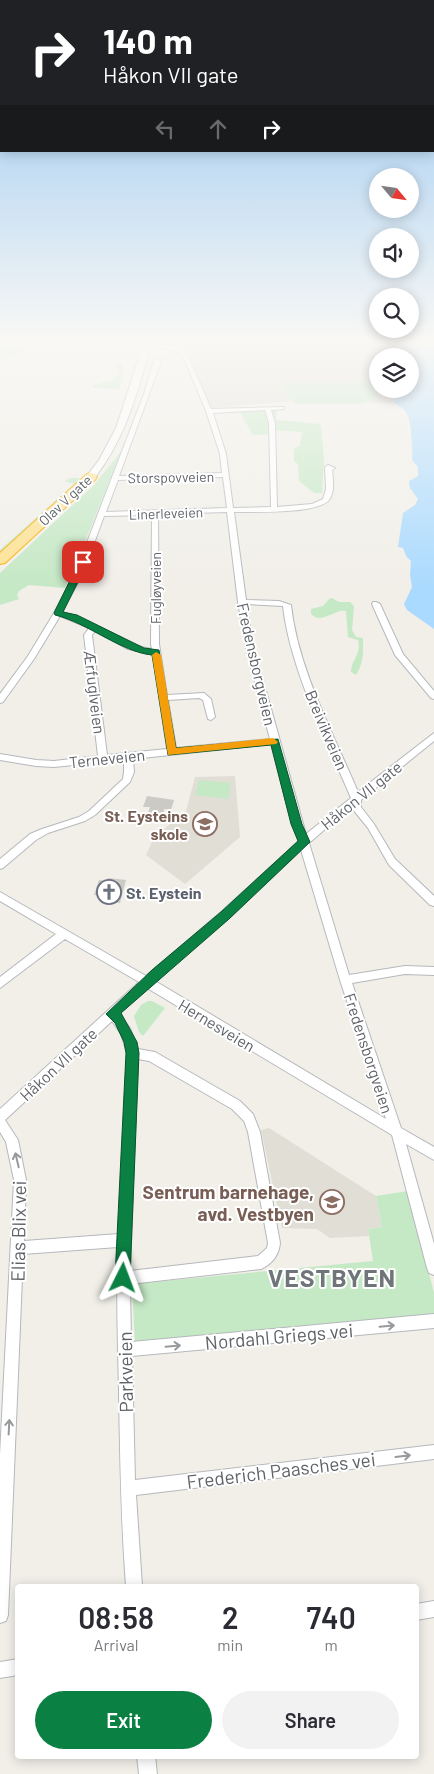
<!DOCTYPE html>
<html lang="en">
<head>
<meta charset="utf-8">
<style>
	body { margin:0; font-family:Barlow,sans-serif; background:#f2f2f3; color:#2b2b33; height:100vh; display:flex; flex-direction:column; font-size:19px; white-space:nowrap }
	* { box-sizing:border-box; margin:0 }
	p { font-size:16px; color:#7c7c81 }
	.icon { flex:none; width:28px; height:28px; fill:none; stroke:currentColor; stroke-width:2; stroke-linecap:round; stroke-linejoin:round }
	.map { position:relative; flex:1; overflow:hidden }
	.panel { position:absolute; left:15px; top:1584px; width:404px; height:175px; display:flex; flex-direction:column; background:#fff; border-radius:5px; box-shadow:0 2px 12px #0003 }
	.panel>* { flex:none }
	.top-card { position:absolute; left:0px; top:0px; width:435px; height:152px; box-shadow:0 2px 12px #0003; background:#202124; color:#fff; overflow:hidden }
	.needle { width:32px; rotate:119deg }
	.buttons { position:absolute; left:369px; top:168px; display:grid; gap:10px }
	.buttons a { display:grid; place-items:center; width:50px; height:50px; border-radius:50%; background:#fff; box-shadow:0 2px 12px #0003; font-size:25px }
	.pin { position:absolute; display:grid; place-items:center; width:42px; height:42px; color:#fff; margin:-21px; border-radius:10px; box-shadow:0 2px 8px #0006 }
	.me { position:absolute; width:55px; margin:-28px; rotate:3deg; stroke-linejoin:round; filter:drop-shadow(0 0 4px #0008) }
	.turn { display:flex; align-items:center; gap:18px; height:105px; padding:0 20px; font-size:22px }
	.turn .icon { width:65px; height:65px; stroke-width:2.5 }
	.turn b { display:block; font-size:35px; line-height:42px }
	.lanes { display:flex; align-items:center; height:48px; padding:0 20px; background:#0003; justify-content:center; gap:25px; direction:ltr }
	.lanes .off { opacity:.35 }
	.eta { display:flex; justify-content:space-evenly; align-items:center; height:85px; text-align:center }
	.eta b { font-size:30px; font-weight:600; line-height:35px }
	.button { display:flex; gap:10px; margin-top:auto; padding:10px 20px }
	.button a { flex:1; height:58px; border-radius:30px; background:#0b8043; color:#fff; font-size:20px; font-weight:600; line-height:58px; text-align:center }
	.button a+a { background:#f2f2f3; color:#2b2b33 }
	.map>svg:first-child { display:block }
</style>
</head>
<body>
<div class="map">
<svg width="434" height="1774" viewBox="0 0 434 1774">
	<rect width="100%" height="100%" fill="#f1efe8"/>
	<path fill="#e0deda" d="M150 339H434V346L401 344 390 350 405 351V356H378V389H394L396 394 394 403 296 401 210 408 180 350 147 345Z"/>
	<path fill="#e1ded6" d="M235 776 240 837 185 884 146 855 154 837 186 811 195 777Z
		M269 1128 376 1196 382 1227 368 1229 369 1236 330 1238 317 1229 282 1228 261 1130Z"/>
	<path fill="#c5e8c5" d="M0 339H21L25 350 15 357 0 360Z
		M117 363 122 365 123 376 119 389 92 388 94 385 111 380 119 375V371L112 364Z
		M377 380 378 389H384L377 392 378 397 360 404H296L282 390 284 383H356Z
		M277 410 276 420 320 424 321 426 324 459 322 493H314L299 481 298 464 294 461V449L300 445 302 432 272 430 270 434 253 435 239 411Z
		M122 450 75 566 67 567 71 568 69 571 71 573 65 588 29 585 19 591 17 595 19 599 0 605V573L94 485Z
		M71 478H79L81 481 0 557V550L74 484 64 481Z
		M332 598 339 602H350L354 606 352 630 356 637 363 638C363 653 364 662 356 675L351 672C351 660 362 654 358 640L348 637 346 611C334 609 322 625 311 614V609L323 606 329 599Z
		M199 780 231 783 228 799 195 795Z
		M148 1001H152L165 1008 143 1036 139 1032 134 1016 141 1005Z
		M408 1191 434 1293V1314L135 1344 132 1284 373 1261 368 1229 382 1227 376 1196Z"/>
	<path fill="#aadaff" d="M401 344 434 346V629L407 610 404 604 412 587 410 575 411 561 406 556 403 548 398 547 403 513 415 505 418 499 410 488 409 481 418 476V467L412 460C413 451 411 424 408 416 406 409 399 406 394 403L396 394 394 389H410V356H405V351L389 350Z"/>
	<path fill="#cccac5" d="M147 796 174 800 171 810 164 809 163 815 148 813 150 807H143Z
		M108 878 126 880 120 903 101 901 103 896 94 895 99 880 107 881Z"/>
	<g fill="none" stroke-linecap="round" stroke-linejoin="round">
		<defs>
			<path id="street" d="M147 343 177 347 187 354 211 409 284 407V409L271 410 275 423 277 507 312 504 323 499 326 489 325 467 328 465 335 468 332 470C333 479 335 492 329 500 318 514 253 512 234 512L246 600 279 601 291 605C298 669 333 733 358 792L434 733V741L361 800V807L374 824 395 859 434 896V906L430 905 389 865 368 828 351 807 309 843 349 975 405 966 434 967V975L405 974 352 983 401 1128 434 1147V1160L406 1144 434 1244V1275L429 1273 427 1268 392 1135 147 988 119 1014 130 1028 138 1049 155 1052 240 1101 253 1114 260 1132 280 1243C279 1255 272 1264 261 1269L130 1284 131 1342 434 1314V1328L132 1356 135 1480 434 1445V1459L136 1495 142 1586H126C121 1522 120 1457 119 1392 118 1344 116 1295 118 1247L23 1254 8 1615 6 1621 0 1623V1455L14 1180 6 1142 0 1132V1109L139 982 65 939 0 988V977L56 934 0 901V892L146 976 221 912 299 841 292 824 271 744 133 759 134 772 130 782 95 815 85 821 48 833 36 840 3 868 0 869V859L30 834 42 829 79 817 89 811 123 779 124 772V760L54 767 36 766 0 760V754L36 760 54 761 98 756 84 635 89 628 60 616 34 659 3 702 0 703V694L28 656 54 613 76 571 144 394 154 361 157 358 162 359 119 476 222 473 220 454 206 411 183 356 174 350 145 346 144 345ZM265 410 269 423 271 507 233 508 226 454 213 413ZM223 477 227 508 106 512 118 480ZM227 512 238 602 246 648 270 739 176 748 168 700 199 698 203 700 208 719 211 720 215 717 211 699 204 693 167 695 159 644 158 514ZM152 515 151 644 152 649C119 645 94 620 62 612L84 571 104 516ZM246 604 283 606C290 669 326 739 351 798L306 834 254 648ZM95 631 128 649 153 654 167 749 107 755 92 635ZM301 850 340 980 386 1119 155 981 229 918ZM112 1021 121 1034 127 1053 119 1234 24 1241 26 1180 18 1140 5 1120ZM138 1059 149 1061 232 1109 244 1121 248 1132 268 1243 267 1248 258 1256 130 1271Z
				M373 602H376L380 604 403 654 434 691V699L431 698 395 655 372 604Z
				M434 1601V1617L416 1620V1604Z
				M18 1659V1675L0 1678V1662Z
				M137 1756H155L157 1774H139Z"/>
			<path id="secondary" d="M145 339H153C137 392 128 434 94 479H88L86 477 99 460 116 428Z"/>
			<path id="highway" d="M91 473 95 474 97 477 95 480 5 563 0 564V553L87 474Z"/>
		</defs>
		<use href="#street" stroke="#b5b8bc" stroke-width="2"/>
		<use href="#secondary" stroke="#b6babf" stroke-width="2"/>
		<use href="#highway" stroke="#f9ab00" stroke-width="2"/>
		<use href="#street" fill="#fff" fill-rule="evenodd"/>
		<use href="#secondary" fill="#fff" fill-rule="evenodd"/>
		<use href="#highway" fill="#fde293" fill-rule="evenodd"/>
	</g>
	<defs><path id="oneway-shaft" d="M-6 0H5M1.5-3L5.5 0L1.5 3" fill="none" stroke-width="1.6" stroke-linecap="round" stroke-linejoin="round" transform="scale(1.25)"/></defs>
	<g stroke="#979a9d">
		<use href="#oneway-shaft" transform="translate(17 1160) rotate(-103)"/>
		<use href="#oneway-shaft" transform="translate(387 1326) rotate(-5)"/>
		<use href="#oneway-shaft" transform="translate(173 1346) rotate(-5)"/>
		<use href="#oneway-shaft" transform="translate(9 1427) rotate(-87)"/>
		<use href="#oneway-shaft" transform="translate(403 1456) rotate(-7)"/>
	</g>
	<linearGradient id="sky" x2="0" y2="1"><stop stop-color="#8fc3f1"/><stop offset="0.58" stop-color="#f9f8f5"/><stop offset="1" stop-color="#f9f8f5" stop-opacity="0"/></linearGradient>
	<rect width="434" height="587" fill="url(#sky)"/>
	<path fill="#0b8043" stroke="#07532c" d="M80 560 88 562 63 612 77 615 144 648 159 650 176 748 278 739 302 824 310 842 229 919 121 1013 137 1042 139 1053 130 1278 128 1283 123 1285 118 1283 115 1278 126 1053 124 1042 115 1023 106 1014 152 970 221 912 298 841 291 824 271 745 168 755 152 655C121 652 88 623 55 615L54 613Z"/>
	<path fill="#f59e0b" d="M156 652 161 655 176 748 273 738 278 742 276 744 168 755 152 655Z"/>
	<defs>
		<symbol id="school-ring" viewBox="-11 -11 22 22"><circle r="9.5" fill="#fff" stroke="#8d6e63" stroke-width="1.5"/><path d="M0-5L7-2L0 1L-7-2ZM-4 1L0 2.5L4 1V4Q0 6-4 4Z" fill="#8d6e63"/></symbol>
		<symbol id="church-ring" viewBox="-11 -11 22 22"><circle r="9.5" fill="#fff" stroke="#6b7280" stroke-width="1.5"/><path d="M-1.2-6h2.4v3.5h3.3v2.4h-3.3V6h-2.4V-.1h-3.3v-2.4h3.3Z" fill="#6b7280"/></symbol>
	</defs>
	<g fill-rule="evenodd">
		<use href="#school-ring" x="191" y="810" width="28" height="28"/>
		<use href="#church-ring" x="95" y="878" width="28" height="28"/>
		<use href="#school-ring" x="318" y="1188" width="28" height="28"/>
	</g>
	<g text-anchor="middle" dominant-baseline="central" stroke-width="4" stroke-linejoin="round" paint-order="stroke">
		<g font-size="14" fill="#5f6368" stroke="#fff">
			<text transform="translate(171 477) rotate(-1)">Storspovveien</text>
			<text transform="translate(65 500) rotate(-43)">Olav V gate</text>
			<text transform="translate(166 513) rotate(-2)">Linerleveien</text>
			<text transform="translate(155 588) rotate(-90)">Fugløyveien</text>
		</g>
		<g font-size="16" fill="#5f6368" stroke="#fff">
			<text transform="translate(257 664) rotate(77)">Fredensborgveien</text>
			<text transform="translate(95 692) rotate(83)">Ærfuglveien</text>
			<text transform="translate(327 730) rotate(67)">Breivikveien</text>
			<text transform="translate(107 758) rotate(-6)">Terneveien</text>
			<text transform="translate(361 795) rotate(-39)">Håkon VII gate</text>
			<text transform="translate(217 1025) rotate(31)">Hernesveien</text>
			<text transform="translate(369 1053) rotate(72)">Fredensborgveien</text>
			<text transform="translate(58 1064) rotate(-43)">Håkon VII gate</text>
		</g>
		<g font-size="16" font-weight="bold" fill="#785e54" stroke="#fff" text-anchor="end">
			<text x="188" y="815">St. Eysteins<tspan x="188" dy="18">skole</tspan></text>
		</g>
		<g font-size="16" font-weight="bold" fill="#5b616d" stroke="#fff" text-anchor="start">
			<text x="126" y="892">St. Eystein</text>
		</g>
		<g font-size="19" font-weight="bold" fill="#785e54" stroke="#fff" text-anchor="end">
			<text x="314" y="1191">Sentrum barnehage,<tspan x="314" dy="22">avd. Vestbyen</tspan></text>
		</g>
		<g font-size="19" fill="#5f6368" stroke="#fff">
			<text transform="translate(18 1231) rotate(-89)">Elias Blix vei</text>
			<text transform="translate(279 1336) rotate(-5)">Nordahl Griegs vei</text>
			<text transform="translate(125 1372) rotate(-91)">Parkveien</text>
			<text transform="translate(281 1470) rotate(-7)">Frederich Paasches vei</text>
		</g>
		<g font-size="25" font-weight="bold" letter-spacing="1" fill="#70757a" stroke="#fff">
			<text x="332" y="1277">VESTBYEN</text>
		</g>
	</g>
</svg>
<div class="buttons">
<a><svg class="needle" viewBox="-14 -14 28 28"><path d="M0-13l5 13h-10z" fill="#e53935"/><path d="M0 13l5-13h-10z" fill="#7c7c81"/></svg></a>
<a><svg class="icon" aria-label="sound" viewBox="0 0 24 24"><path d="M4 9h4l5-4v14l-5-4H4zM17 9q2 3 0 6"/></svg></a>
<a><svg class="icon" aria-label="search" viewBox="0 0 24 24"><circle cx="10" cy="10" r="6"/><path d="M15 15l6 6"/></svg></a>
<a><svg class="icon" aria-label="layers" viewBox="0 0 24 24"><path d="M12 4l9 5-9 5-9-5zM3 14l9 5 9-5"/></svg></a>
</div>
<div class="pin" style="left:83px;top:562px;background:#d93025"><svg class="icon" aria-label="arrive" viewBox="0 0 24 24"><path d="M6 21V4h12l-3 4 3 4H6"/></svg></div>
<svg class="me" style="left:123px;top:1278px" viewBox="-20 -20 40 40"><path d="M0-17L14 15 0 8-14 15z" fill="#0b8043" stroke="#fff" stroke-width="4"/></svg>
<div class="top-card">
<div class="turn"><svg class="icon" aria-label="right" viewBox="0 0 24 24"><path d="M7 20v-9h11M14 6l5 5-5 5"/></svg><div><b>140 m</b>Håkon VII gate</div></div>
<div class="lanes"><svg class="icon off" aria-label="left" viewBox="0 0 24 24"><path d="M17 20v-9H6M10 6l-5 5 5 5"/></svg><svg class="icon off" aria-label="ahead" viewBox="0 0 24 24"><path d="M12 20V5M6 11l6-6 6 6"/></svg><svg class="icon" aria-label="right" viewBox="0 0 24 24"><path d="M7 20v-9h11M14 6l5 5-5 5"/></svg></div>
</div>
<section class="panel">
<div class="eta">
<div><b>08:58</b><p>Arrival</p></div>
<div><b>2</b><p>min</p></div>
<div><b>740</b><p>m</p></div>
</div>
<div class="button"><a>Exit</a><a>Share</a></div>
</section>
</div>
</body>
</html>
